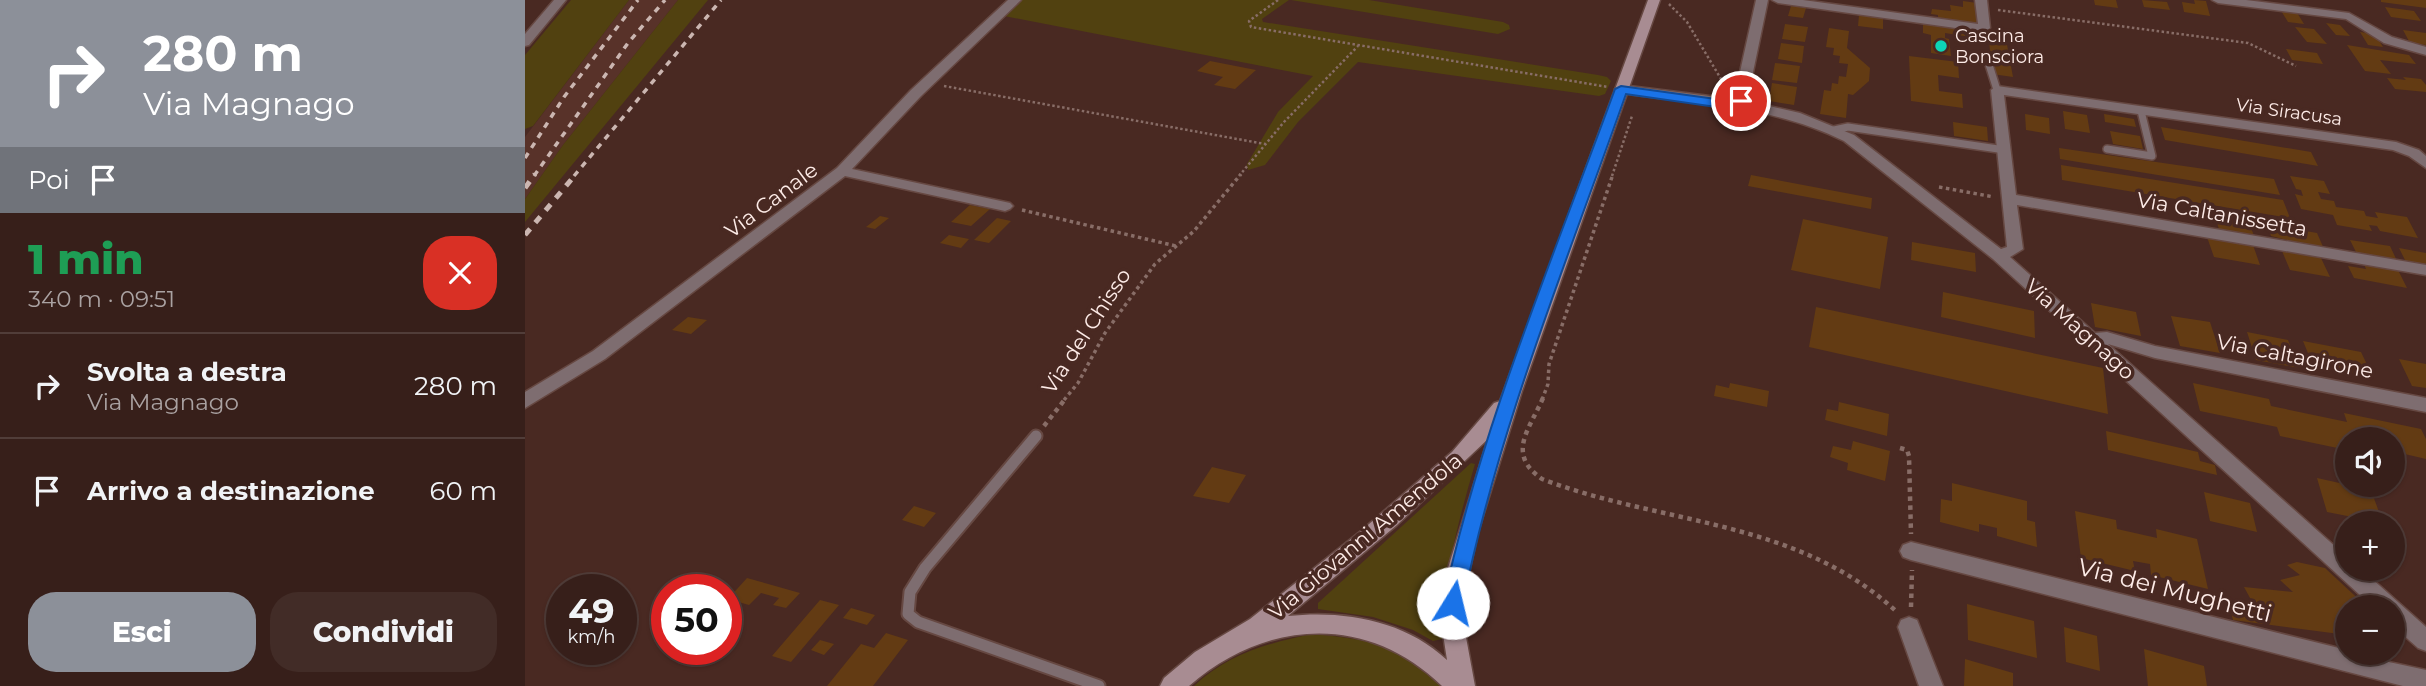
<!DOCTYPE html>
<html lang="it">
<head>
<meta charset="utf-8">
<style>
	body { margin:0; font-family:Montserrat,sans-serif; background:#422c27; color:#f1f3f6; height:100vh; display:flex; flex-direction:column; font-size:26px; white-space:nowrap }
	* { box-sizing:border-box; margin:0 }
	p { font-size:23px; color:#aaa2a2 }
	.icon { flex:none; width:38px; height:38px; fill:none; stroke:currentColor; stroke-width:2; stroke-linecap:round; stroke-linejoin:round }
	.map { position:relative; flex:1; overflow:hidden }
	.side { display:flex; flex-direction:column; background:#371f1a; width:525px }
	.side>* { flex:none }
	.guide { background:#8c9099; color:#fff; overflow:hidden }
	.fabs { position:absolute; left:1810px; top:427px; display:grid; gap:14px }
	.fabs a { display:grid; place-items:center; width:70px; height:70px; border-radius:50%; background:#371f1a; box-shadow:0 2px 5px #0004,0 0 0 2px #513d39; font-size:35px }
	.speed { position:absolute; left:21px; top:574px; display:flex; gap:14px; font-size:35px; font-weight:700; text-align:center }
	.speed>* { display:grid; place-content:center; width:91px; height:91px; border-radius:50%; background:#371f1a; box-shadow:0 2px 5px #0004,0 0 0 2px #513d39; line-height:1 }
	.speed small { font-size:18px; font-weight:400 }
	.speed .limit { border:10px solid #d22; background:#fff; color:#111 }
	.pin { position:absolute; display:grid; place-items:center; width:60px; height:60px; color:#fff; margin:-30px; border:4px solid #fff; border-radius:50%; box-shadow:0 2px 7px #0007 }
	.me { position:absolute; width:77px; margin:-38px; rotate:9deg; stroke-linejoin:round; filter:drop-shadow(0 0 5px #0008) }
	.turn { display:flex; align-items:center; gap:24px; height:147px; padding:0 28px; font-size:32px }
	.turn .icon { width:91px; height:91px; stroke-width:2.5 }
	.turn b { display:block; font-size:49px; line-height:60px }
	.then { display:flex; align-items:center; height:66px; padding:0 28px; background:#0003; gap:14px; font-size:26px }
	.round { display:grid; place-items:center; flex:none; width:74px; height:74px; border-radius:28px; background:#422c27 }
	.headline { display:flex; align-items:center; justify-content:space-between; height:119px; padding:0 28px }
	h1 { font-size:42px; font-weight:800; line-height:52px; color:#1e9e55 }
	.action { display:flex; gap:14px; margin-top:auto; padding:14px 28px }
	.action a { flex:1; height:80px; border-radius:28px; background:#8c9099; color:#fff; font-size:28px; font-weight:800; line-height:80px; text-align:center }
	.action a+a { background:#422c27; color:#f1f3f6 }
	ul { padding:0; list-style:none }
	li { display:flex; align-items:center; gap:21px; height:105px; padding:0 28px; border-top:2px solid #513d39 }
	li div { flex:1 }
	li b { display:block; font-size:26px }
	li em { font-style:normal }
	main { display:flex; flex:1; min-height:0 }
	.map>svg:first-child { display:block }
</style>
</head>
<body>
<main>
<section class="side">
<div class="guide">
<div class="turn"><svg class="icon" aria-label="right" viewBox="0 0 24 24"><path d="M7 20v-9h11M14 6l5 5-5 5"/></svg><div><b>280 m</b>Via Magnago</div></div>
<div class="then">Poi<svg class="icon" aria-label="arrive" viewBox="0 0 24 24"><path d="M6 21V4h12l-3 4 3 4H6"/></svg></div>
</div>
<div class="headline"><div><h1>1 min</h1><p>340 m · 09:51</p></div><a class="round" style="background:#d93025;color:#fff"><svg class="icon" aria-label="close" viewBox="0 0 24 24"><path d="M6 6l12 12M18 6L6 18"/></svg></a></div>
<ul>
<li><svg class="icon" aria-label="right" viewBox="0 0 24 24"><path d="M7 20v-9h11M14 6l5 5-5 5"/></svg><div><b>Svolta a destra</b><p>Via Magnago</p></div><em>280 m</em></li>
<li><svg class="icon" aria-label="arrive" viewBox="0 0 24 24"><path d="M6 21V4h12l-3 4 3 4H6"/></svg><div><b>Arrivo a destinazione</b></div><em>60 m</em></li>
</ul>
<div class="action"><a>Esci</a><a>Condividi</a></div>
</section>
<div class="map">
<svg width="1901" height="686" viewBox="0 0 1901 686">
	<rect width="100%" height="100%" fill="#492922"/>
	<path fill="#583229" d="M104 0H153L38 145 0 199V137Z"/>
	<path fill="#514110" d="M46 0H104L8 126 0 129V55Z
		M153 0H183L0 222V199L38 145Z
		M497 0H764L737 19 738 22 1073 75 1082 77 1086 81 1080 94 1074 96 833 62 773 122 740 165 723 170 722 164 753 112 788 76 479 16Z
		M766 0H844L978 22 984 25 985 29 973 34Z
		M946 463 950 464C933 522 918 578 917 639L908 641 888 630 848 617 793 609V603Z
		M787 634C847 639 870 645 916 686H669C703 654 743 643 787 634Z"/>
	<path fill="#633b13" d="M1569 0H1591L1593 8 1570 5Z
		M1617 0 1642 2 1645 10 1619 7Z
		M1669 0 1681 1 1685 16 1659 12 1657 2 1670 4Z
		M1856 0H1901V8L1856 2Z
		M1438 1 1452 3 1454 24 1413 19V15L1406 14 1407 9 1426 11 1425 5 1438 7Z
		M1266 6 1281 8 1278 18 1263 16Z
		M1860 7 1889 11 1896 21 1866 17Z
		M1755 9 1771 11 1779 24 1763 22Z
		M1334 15 1358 18V29L1333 26Z
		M1801 23 1815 25 1825 36 1811 35Z
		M1260 24 1283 27 1280 42 1257 39Z
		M1398 24 1480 34 1488 77 1467 74 1464 40 1420 33V38L1424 39 1426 56 1406 53V35L1398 33Z
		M1770 27 1789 29 1802 44 1782 42Z
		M1304 28 1324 31 1322 48 1345 68 1344 81 1328 95 1323 94 1321 118 1295 114 1299 90 1306 91 1307 83 1313 84 1314 76 1321 77 1323 64 1314 63 1315 56 1308 55 1309 48 1301 47Z
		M1878 30 1901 33V45L1885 43Z
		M1835 32 1850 34 1858 47 1843 45Z
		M1256 43 1279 46 1277 63 1253 59Z
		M1822 45 1884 55 1891 64 1855 60 1866 74 1840 71Z
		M1761 49 1792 53 1798 64 1767 60Z
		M1384 56 1433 62 1434 78 1413 75 1414 91 1437 94 1438 108 1386 101Z
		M685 61 731 70 710 89 689 85 698 77 672 71Z
		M1250 63 1275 66 1272 83 1247 80Z
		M1878 77 1896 79 1901 85V92L1870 89 1862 78 1881 80Z
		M1247 83 1272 87 1269 105 1244 101Z
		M1538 111 1562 115 1565 133 1540 129Z
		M1500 114 1524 118 1525 134 1501 130Z
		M1579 114 1609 119 1611 127 1580 122Z
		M1428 122 1462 127 1463 141 1429 136Z
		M1636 127 1786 152 1793 166 1640 140Z
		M1585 131 1615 136 1618 149 1588 144Z
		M1534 148 1749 179 1755 195 1535 159Z
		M1536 165 1758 200 1765 218 1537 180Z
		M1226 175 1347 198 1346 209 1223 186Z
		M1765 176 1799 181 1805 194 1793 192 1796 199 1809 201 1811 207 1839 211 1841 216 1853 218 1850 212 1882 217 1893 238 1855 231 1852 226 1844 225 1847 231 1812 225 1808 215 1776 209 1770 194 1778 196 1776 190 1771 189Z
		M445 205 465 209 446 226 426 222Z
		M355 216 364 218 350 229 341 227Z
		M1690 217 1724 223 1730 238 1695 232Z
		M472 218 486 221 464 243 449 240Z
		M1278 219 1363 237 1355 289 1266 270Z
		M1742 224 1792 233 1799 249 1746 236Z
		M424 235 444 239 436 248 415 243Z
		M1682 237 1728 245 1735 265 1689 257Z
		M1825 240 1865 246 1873 263 1833 256Z
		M1387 242 1450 253 1451 272 1386 260Z
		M1874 248 1901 253V268L1882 264Z
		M1757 251 1796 258 1805 277 1765 270Z
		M1838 262 1872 268 1882 288 1829 278 1823 266 1841 269Z
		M1418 292 1509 311 1510 338 1416 317Z
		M1566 303 1611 312 1616 336 1570 327Z
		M1291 307 1578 368 1583 414 1284 347Z
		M1646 316 1685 322 1695 353 1655 346Z
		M163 317 182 320 166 334 147 330Z
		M1722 332 1763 340 1774 368 1731 360Z
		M1778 341 1836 352 1848 377 1804 369 1801 360 1785 358Z
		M1874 359 1901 364V388L1887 386Z
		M1205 383 1244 391 1242 407 1189 396 1191 385 1204 388Z
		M1668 383 1744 399 1746 406 1822 422 1819 413 1896 429 1901 439V459L1867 451V439H1822V450L1755 436 1752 427 1675 411Z
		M1314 402 1364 414 1362 436 1300 420 1302 409 1313 411Z
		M1581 431 1673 452 1675 461 1690 465 1692 475 1583 450Z
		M1328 441 1365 451 1360 481 1322 470 1323 463 1305 457 1308 446 1326 450Z
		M687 467 721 475 704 503 668 496Z
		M1792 478 1846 490 1858 523 1802 512Z
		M1427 483 1502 501V520L1510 522 1512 547 1472 536V528L1454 524V532L1415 522 1416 499 1427 501Z
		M1679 492 1725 503 1732 532 1685 521Z
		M389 506 411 513 399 527 377 520Z
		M1550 511 1591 520 1592 529 1632 538 1631 529 1672 539 1683 589 1626 575 1625 564 1608 561 1610 571 1556 558Z
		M1772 562 1800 568 1842 607H1822V635L1708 620 1704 604 1730 607 1719 587 1768 592 1755 580 1775 575 1762 565Z
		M222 578 275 593 261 608 248 605 254 598 236 593 224 605 203 599Z
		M295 600 314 605 266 662 247 656Z
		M1442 604 1509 621 1512 658 1443 640Z
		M326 608 350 615 342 625 318 618Z
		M1539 627 1572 636 1575 671 1541 662Z
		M361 633 383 640 348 686H302L336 644 349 648Z
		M295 640 309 644 299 655 286 650Z
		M1619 649 1679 666 1682 686H1623Z
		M1440 659 1488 673V686H1439Z"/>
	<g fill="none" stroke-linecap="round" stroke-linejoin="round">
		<defs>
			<path id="service-far1" d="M1461 55 1472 90
				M1309 130 1323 127 1480 150
				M1582 149 1627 156 1616 111"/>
			<path id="service" d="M511 436 400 568 385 592 383 614 393 622 574 686"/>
			<path id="minor" d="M483 0H496L396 96 327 169 485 203 488 206 485 209 480 211 320 176 80 359 0 408V392L68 351 312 168 386 90Z
				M1231 0H1243L1222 101 1275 113 1329 135 1476 249 1482 247 1466 90 1472 86 1871 142 1894 150 1901 156V168L1884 156 1868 150 1479 95 1491 195 1901 265V275L1492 205 1498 249 1485 257 1570 333 1582 332 1630 346 1901 398V412L1630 358 1583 344 1822 557V569H1836L1901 627V651L1893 648 1867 625V607H1848L1468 259 1319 141C1249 106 1173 104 1096 93L1090 89 1096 85 1209 99Z
				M1247 0H1278L1453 24 1450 0H1462L1465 28 1459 32 1253 3Z
				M1687 0H1721L1824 13 1867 37 1901 47V55L1859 43 1821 19 1693 3Z
				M1386 542 1822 650V653L1901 670V686H1878L1386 560 1378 557 1375 551 1378 545Z
				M1384 617 1392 620 1418 686H1394L1373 627 1376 620Z"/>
			<path id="tertiary" d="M29 0H41L4 45 0 46V34Z"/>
			<path id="secondary" d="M1123 0H1135L997 391 953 532 945 568 938 621 950 686H917C842 613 741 619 664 686H635L639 678 670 652 725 619 836 531 927 452 969 403 975 401ZM963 439 923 568 916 621 922 660C880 620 818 610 763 616L872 525Z"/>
		</defs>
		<use href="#service-far1" stroke="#664842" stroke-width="10"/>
		<use href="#service" stroke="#664842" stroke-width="15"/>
		<use href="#minor" stroke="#664842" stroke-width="3"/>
		<use href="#tertiary" stroke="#664842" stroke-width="3"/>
		<use href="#secondary" stroke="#664842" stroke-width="3"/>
		<path stroke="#886d67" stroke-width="2.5" stroke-dasharray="2.5 2.5" stroke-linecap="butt" d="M753 0 724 21 726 27 1083 87
			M1144 4 1162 22 1202 89
			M1473 10 1723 43 1771 66
			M419 86 740 144
			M714 176 759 122 833 46
			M1087 176 1107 116"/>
		<path stroke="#886d67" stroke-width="3.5" stroke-dasharray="3.5 3.5" stroke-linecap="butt" d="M1414 187 1469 197
			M497 210 651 246
			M539 400 553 383 580 333 630 264 669 231 716 174
			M1017 400 1023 384 1024 364 1088 174"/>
		<path stroke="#886d67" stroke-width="4.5" stroke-dasharray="4.5 4.5" stroke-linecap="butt" d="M1018 398C1004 430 981 454 1017 479 1137 525 1272 519 1372 612
			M519 426 541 398
			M1375 448 1382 450 1384 456 1386 534
			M1386 607 1387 570"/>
		<use href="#service-far1" stroke="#7e6d70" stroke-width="7"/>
		<use href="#service" stroke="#7e6d70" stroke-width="11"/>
		<use href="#minor" fill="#7e6d70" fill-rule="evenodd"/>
		<use href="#tertiary" fill="#7e6d70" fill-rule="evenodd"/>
		<use href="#secondary" fill="#a88c92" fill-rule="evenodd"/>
		<path stroke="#cbb6b1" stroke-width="3.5" stroke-dasharray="6 6" stroke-linecap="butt" d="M0 158 39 97 113 0
			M9 176 103 43 140 0
			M49 176 196 0"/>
		<path stroke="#cbb6b1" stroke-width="5" stroke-dasharray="8 8" stroke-linecap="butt" d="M0 188 10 174
			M0 235 51 174"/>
	</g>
	<path fill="#1a73e8" stroke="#114b97" stroke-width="2" d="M1096 86 1198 100 1216 97 1222 101 1220 107 1198 108 1101 94C1042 261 973 429 938 603L935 609 928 612 921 609 918 603C956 427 1028 258 1090 89Z"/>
	<circle fill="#0dd5b5" stroke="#492922" stroke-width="2.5" cx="1416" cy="46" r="7"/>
	<g text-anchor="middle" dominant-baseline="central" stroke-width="7" stroke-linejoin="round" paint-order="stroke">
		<g font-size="18" fill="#fdebe7" stroke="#492922" text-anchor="start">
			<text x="1430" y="36">Cascina<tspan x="1430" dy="21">Bonsciora</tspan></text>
		</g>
		<g font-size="18" fill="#fdebe7" stroke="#492922">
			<text transform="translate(1764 112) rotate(8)">Via Siracusa</text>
		</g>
		<g font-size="21" fill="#fdebe7" stroke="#492922">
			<text transform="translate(246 200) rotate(-37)">Via Canale</text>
			<text transform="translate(1697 214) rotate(10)">Via Caltanissetta</text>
			<text transform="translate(1555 329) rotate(42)">Via Magnago</text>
			<text transform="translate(561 331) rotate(-57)">Via del Chisso</text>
			<text transform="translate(1770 356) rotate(11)">Via Caltagirone</text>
			<text transform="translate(840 536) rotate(-40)">Via Giovanni Amendola</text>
		</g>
		<g font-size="24" fill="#fdebe7" stroke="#492922">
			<text transform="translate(1650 590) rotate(14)">Via dei Mughetti</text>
		</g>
	</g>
</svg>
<div class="fabs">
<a><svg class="icon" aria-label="sound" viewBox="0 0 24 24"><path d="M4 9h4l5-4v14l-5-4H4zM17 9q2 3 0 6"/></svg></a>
<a>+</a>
<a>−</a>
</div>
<div class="speed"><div>49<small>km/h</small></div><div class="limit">50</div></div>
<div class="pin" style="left:1216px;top:101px;background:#d93025"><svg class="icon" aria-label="arrive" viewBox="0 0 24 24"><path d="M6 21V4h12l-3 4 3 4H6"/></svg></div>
<svg class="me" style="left:928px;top:603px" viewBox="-20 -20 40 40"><circle r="19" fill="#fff"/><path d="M0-13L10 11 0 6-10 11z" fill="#1a73e8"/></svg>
</div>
</main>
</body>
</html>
